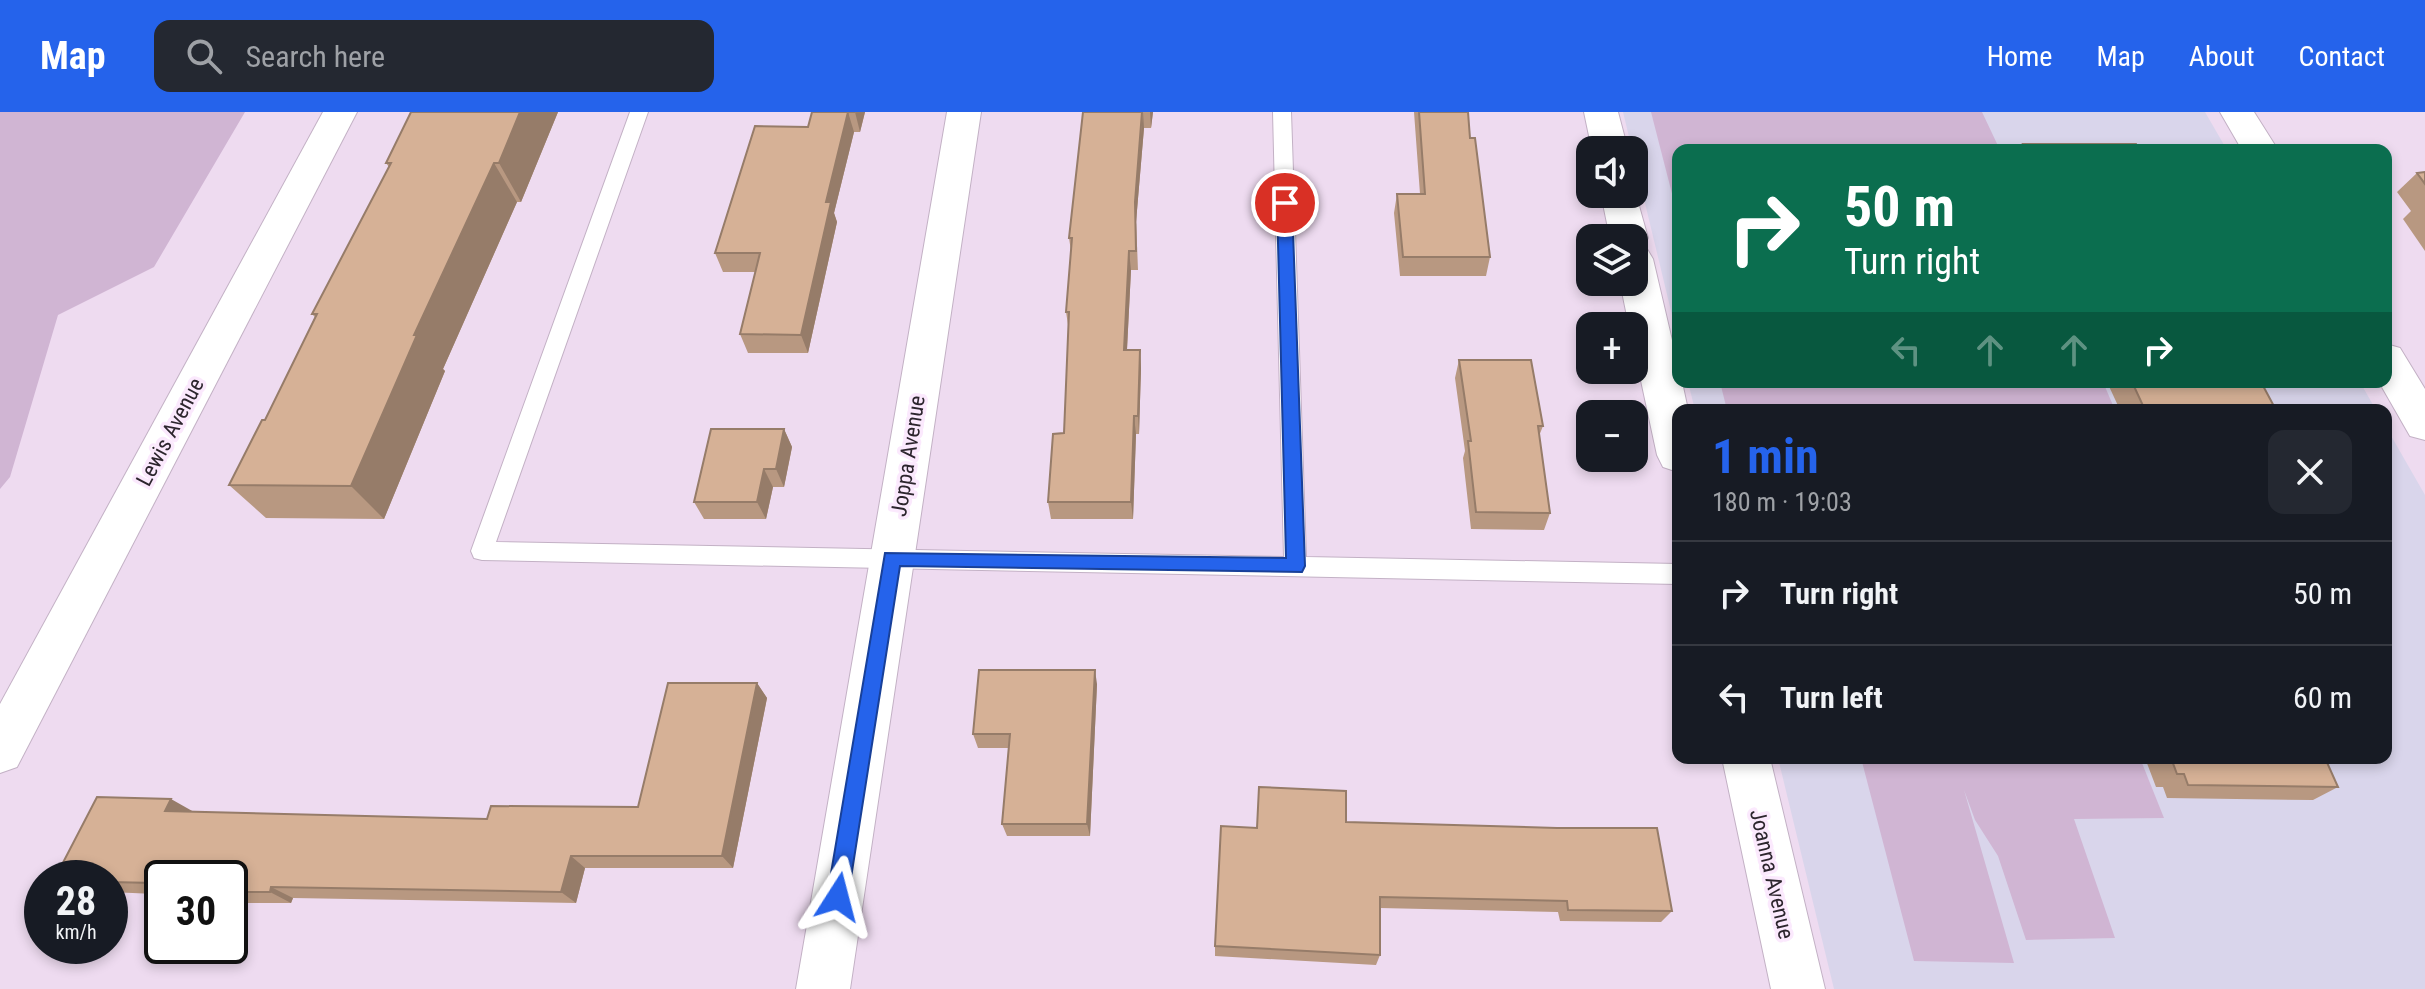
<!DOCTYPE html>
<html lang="en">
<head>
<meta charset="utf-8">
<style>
	body { margin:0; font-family:"Roboto Condensed",sans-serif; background:#242831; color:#f1f3f6; height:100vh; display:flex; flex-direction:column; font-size:30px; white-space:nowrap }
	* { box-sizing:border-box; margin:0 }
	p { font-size:26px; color:#9ea1a6 }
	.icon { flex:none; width:44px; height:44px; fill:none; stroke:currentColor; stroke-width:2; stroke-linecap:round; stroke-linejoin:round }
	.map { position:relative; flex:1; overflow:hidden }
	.sheet { position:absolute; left:1672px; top:292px; width:720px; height:360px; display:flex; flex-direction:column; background:#171b24; border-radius:16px; box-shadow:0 4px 12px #0003 }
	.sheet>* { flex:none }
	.banner { position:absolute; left:1672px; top:32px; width:720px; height:244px; border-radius:16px; box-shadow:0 4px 12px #0003; background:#0b6e4f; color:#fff; overflow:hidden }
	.fabs { position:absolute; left:1576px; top:24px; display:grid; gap:16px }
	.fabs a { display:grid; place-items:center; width:72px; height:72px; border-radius:16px; background:#171b24; box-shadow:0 4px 12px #0003; font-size:40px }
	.speed { position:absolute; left:24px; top:748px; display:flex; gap:16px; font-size:40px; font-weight:700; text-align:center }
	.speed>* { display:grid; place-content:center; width:104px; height:104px; border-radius:50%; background:#171b24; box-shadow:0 4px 12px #0003; line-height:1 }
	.speed small { font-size:20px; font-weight:400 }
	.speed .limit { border:4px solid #111; border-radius:12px; background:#fff; color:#111 }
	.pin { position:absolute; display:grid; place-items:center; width:68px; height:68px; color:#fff; margin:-34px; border:4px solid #fff; border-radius:50%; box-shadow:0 2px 8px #0007 }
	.me { position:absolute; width:88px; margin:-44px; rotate:9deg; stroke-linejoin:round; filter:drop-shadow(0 0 6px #0008) }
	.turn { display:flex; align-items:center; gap:28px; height:168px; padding:0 40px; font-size:36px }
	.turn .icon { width:104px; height:104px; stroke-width:2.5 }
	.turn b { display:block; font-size:56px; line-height:68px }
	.lanes { display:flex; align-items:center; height:76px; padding:0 40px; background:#0003; justify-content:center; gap:40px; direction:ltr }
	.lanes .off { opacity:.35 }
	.round { display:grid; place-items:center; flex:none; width:84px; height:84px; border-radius:16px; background:#242831 }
	.head { display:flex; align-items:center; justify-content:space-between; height:136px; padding:0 40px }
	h1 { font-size:48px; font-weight:700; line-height:60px; color:#2563eb }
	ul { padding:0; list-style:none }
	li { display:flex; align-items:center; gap:24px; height:104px; padding:0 40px; border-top:2px solid #363941 }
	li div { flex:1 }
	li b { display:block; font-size:30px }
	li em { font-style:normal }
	header { display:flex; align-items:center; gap:48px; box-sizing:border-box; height:112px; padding:0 40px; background:#2563eb; color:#fff }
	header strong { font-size:38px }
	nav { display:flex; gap:44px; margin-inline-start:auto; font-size:28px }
	.search { width:560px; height:72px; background:#242831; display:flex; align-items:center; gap:20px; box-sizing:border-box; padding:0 28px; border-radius:16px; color:#9ea1a6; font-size:30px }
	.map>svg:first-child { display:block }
</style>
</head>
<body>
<header>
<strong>Map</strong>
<div class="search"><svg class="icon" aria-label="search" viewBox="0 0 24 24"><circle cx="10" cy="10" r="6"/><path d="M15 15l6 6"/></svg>Search here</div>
<nav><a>Home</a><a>Map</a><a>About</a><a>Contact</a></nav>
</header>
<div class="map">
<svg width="2425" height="877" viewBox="0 0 2425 877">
	<rect width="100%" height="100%" fill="#eedbf0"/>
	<path fill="#d9d5eb" d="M1623 0H2205L2227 38H1678V228Z
		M1688 270H2360L2376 298H1695Z
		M2386 315 2425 383V877H1834L1778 646H2386Z"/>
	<path fill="#d0b5d3" d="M0 0H245L154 155 58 203 10 365 0 377Z
		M1651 0H1982L2000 38H1678V105Z
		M1720 270H2103L2115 298H1727Z
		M1861 646H2140L2164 706 2074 707 2115 826 2026 828 1998 744 1975 708 1964 678 2014 851 1914 849Z"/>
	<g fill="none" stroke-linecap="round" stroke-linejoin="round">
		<defs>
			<path id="service" d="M630 0H648L496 430 1284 445 1273 0H1291L1306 445 1678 452V472L482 448 474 446 471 439Z"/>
			<path id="minor" d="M947 0H981L850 877H796Z
				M1584 0H1618L1628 38H1592Z
				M2220 0H2254L2278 38H2242Z
				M1634 76 1648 126 1642 136 1647 137 1653 147 1678 254V270H1682L1688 298H1678V360L1663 355 1657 343 1634 236V214H1629L1620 170H1634V126H1610L1601 82H1634Z
				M2386 232 2400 236 2425 277V328L2410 324 2379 270H2386Z
				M1722 646H1770L1825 877H1771Z"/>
			<path id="secondary" d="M323 0H357L17 655 0 661V592Z"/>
		</defs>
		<use href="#service" stroke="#c3b1c5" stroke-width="2"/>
		<use href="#minor" stroke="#c3b1c5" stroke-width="2"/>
		<use href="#secondary" stroke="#c3b1c5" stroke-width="2"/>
		<use href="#service" fill="#fff" fill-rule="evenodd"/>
		<use href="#minor" fill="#fff" fill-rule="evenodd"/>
		<use href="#secondary" fill="#fff" fill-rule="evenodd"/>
	</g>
	<path fill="#b89881" d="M411 0H558L521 90H517L443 257 445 259 384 407 266 406 229 373 265 308 315 205 312 202 389 55 386 51Z
		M812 0H865L860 20H854L834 101 837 110 808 241H748L740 222 755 160H723L715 141 808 15Z
		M1083 0H1153L1151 16H1144L1136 110 1138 158H1131L1127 238H1140L1141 256 1139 322H1136L1133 407H1051L1048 390 1064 321 1069 219 1066 200 1071 139 1069 126Z
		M1414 0H1468L1470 26 1490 145 1486 164H1400L1394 101 1397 82H1420Z
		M2425 60V139L2403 107 2411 99 2397 80 2417 61Z
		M1459 248 1543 314 1539 324 1550 401 1544 418 1471 417 1463 346 1465 339 1455 266Z
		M2107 270H2261L2276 298H2120Z
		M784 317 792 335 784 375H773L766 407H704L694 390Z
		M757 571 767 586 733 756H585L576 791 293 786 291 791H230V766H162V785L155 782 110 780V766L487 707 638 695Z
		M1097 572 1090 724H1007L1002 712 1009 636H978L973 622Z
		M2145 646H2325L2338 675 2313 688 2167 686 2163 675H2156Z
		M1346 710 1672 799 1661 810 1560 809 1558 800 1380 796V843L1376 853 1215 844V834Z"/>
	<path fill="#967c69" d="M520 0H558L521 90 499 51Z
		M848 0 854 20 834 101 837 110 808 241 801 223 826 90Z
		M855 0H865L860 20Z
		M1143 0 1144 16 1136 110 1138 158 1135 90Z
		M1150 0H1153L1151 16Z
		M494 51 517 90 443 257 445 259 384 407 351 374 414 223Z
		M1129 139 1131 158 1126 256 1124 238Z
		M1140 238 1141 256 1139 322 1138 304Z
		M1134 304 1136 322 1133 407 1131 390Z
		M784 317 792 335 784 375 776 357Z
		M764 357 773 375 766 407 757 390Z
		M1095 558 1097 572 1090 724 1087 712Z
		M757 571 767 586 733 756 722 744Z
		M171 687 194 700 165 699Z
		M571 744 585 756 576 791 561 780Z
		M271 775 293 786 291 791 270 780Z"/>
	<path fill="#d6b196" stroke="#967c69" stroke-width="2" d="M411 0H520L499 51H494L414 223H417L351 374 229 373 262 308H265L317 202H312L391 51H386Z
		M812 0H855H848L826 90H831L801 223 740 222 760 141H715L755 14 808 15Z
		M1083 0H1142L1135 90 1136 139H1129L1124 238H1140L1138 304H1134L1131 390H1048L1053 322 1064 321 1069 200H1066L1072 126H1069Z
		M1419 0H1468L1470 26H1475L1490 145H1403L1397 82H1425Z
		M2023 32H2136L2139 38H2026Z
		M2425 60V72L2417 61Z
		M1459 248H1531L1543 314H1538L1550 401 1476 400 1468 329H1471Z
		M2132 270H2261L2276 298H2145Z
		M711 317H784L776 357H764L757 390H694Z
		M979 558H1095L1087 712H1002L1010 622H973Z
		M668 571H757L722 744H571L561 780 271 775 270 780H230V766H162V780H150L154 771 110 770V766H55L97 685 171 687 165 699 487 707 491 694 638 695Z
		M2171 646H2325L2338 675 2188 673 2184 662H2177Z
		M1259 675 1346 679V710L1557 716H1657L1672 799 1568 798 1567 789 1380 785V843L1215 834 1221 714 1257 716Z"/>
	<path fill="#2563eb" stroke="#184099" stroke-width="2" d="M1285 85 1292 91 1305 454 1302 460 900 454 848 785 845 792 838 795 830 792 827 785 885 441 1286 446 1277 91Z"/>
	<g text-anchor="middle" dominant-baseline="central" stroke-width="7" stroke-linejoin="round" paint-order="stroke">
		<g font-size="22" fill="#2c252d" stroke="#fbe9fd">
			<text transform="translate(170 320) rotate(-62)">Lewis Avenue</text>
			<text transform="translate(908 344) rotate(-81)">Joppa Avenue</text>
			<text transform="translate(1772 762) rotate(77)">Joanna Avenue</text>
		</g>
	</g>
</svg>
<div class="fabs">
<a><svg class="icon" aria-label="sound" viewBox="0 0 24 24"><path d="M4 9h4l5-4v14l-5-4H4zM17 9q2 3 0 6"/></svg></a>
<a><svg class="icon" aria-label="layers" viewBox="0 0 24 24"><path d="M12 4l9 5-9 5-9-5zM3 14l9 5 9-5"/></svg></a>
<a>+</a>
<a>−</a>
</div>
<div class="speed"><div>28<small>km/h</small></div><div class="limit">30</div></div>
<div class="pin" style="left:1285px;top:91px;background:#d93025"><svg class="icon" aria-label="arrive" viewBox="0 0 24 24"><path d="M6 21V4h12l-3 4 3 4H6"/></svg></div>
<svg class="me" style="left:838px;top:785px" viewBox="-20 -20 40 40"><path d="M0-17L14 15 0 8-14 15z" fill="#2563eb" stroke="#fff" stroke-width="4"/></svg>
<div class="banner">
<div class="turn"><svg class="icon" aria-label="right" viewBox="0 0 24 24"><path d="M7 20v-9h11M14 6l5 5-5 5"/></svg><div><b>50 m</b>Turn right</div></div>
<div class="lanes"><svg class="icon off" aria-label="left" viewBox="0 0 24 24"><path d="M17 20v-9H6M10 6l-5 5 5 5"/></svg><svg class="icon off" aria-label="ahead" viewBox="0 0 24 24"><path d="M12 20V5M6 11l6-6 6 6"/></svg><svg class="icon off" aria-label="ahead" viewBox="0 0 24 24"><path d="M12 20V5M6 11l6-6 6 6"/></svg><svg class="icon" aria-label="right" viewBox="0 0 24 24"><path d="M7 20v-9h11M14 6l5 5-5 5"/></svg></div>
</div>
<section class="sheet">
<div class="head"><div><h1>1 min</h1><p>180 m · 19:03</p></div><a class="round"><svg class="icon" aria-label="close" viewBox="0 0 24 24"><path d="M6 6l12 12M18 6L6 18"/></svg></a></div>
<ul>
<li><svg class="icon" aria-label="right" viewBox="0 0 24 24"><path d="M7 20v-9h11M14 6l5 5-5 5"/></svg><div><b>Turn right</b></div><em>50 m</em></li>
<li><svg class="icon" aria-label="left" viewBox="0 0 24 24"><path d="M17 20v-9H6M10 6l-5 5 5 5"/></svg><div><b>Turn left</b></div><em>60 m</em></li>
</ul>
</section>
</div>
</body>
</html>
